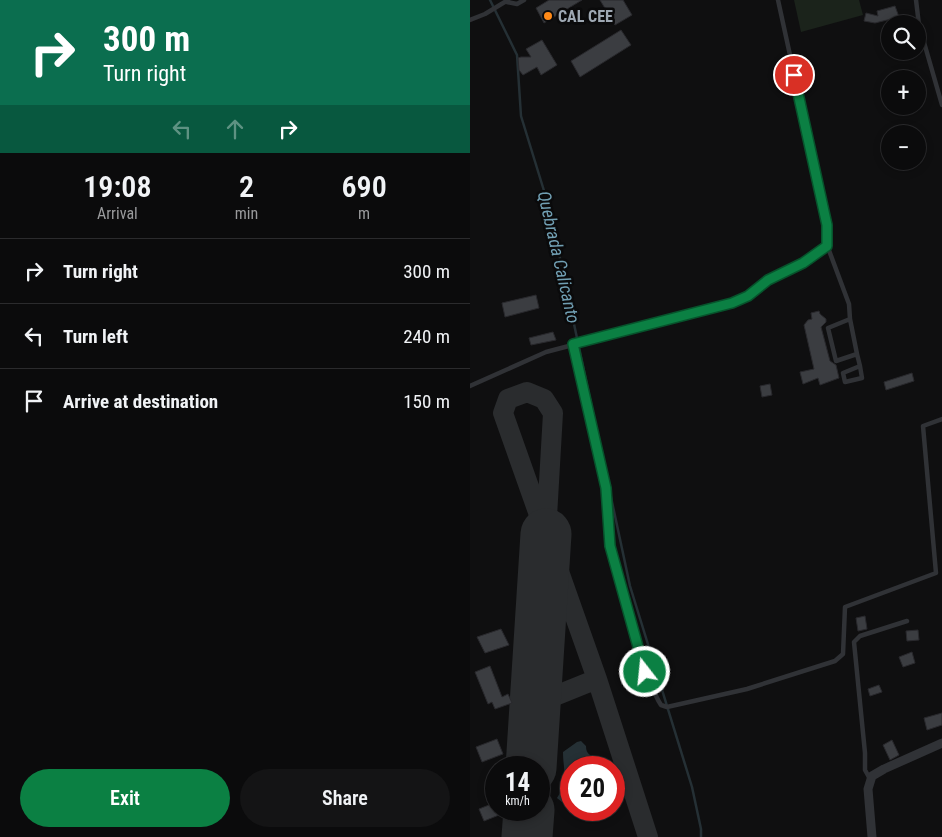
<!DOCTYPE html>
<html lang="en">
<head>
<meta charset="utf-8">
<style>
	body { margin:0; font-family:"Roboto Condensed",sans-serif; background:#141415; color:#f1f3f6; height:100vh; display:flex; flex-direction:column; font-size:19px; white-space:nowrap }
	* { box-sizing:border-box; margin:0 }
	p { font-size:16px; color:#9a9b9d }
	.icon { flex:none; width:28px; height:28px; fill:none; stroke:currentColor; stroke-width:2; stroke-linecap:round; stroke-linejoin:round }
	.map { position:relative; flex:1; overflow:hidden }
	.details { display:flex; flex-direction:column; background:#0b0b0c; width:470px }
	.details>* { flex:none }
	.guide { background:#0b6e4f; color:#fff; overflow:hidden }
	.fabs { position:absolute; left:411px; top:15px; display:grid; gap:10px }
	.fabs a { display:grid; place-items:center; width:45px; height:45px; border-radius:50%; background:#0b0b0c; box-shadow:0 2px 8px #0003,0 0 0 1px #2b2b2d; font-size:25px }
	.speed { position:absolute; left:15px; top:756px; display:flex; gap:10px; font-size:25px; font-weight:700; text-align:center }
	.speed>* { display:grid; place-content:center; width:65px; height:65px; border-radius:50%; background:#0b0b0c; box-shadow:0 2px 8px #0003,0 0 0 1px #2b2b2d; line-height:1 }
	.speed small { font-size:12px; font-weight:400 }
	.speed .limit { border:8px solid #d22; background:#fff; color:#111 }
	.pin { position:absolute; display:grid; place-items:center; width:42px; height:42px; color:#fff; margin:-21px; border:2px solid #fff; border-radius:50%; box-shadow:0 1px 5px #0007 }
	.me { position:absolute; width:55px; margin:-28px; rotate:344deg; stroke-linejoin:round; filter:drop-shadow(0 0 4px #0008) }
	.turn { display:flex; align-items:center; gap:18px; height:105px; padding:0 20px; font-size:22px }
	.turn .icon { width:65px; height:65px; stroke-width:2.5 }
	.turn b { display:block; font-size:35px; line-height:42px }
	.lanes { display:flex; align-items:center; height:48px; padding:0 20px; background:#0003; justify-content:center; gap:25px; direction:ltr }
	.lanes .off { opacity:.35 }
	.eta { display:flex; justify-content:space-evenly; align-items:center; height:85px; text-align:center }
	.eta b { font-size:30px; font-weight:600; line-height:35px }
	.button { display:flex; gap:10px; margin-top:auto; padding:10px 20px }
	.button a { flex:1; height:58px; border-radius:30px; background:#0b8043; color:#fff; font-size:20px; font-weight:600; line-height:58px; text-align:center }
	.button a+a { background:#141415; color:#f1f3f6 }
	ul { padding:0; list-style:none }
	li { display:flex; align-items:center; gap:15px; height:65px; padding:0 20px; border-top:1px solid #2b2b2d }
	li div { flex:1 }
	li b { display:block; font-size:19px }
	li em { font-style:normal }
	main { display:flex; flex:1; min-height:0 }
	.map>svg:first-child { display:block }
</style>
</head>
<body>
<main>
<section class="details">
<div class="guide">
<div class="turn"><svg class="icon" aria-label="right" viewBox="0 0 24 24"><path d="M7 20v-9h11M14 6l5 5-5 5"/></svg><div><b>300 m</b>Turn right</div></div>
<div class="lanes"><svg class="icon off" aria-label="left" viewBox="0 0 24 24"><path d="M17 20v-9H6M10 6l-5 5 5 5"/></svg><svg class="icon off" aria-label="ahead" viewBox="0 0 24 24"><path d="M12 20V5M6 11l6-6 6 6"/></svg><svg class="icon" aria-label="right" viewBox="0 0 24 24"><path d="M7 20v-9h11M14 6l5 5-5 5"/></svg></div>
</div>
<div class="eta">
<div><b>19:08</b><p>Arrival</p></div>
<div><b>2</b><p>min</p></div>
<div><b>690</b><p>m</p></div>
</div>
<ul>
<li><svg class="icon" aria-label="right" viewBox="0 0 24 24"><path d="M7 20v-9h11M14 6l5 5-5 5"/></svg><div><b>Turn right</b></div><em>300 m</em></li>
<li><svg class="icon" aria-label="left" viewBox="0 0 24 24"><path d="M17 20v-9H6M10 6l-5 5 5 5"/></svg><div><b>Turn left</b></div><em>240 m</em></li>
<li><svg class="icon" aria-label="arrive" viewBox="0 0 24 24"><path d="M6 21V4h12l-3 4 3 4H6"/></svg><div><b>Arrive at destination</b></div><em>150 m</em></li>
</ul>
<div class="button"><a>Exit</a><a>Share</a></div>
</section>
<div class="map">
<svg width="472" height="837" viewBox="0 0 472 837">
	<rect width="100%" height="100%" fill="#0f0f10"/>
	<path fill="#1b231b" d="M324 0H389L393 15 331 32Z"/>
	<path fill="#253035" d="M111 741 116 746C116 755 121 754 125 760 126 762 126 765 127 767L101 768V799L92 802 87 798C99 780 93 770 93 752L107 742Z"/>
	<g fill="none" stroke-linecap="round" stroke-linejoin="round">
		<path stroke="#253035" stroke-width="2.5" d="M20 0 47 55 51 116 79 207 160 586 222 787 231 829V837"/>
		<path stroke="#2a2c2e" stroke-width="20" d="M76 534 83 413 74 399 57 392 38 399 33 413 127 679 178 837
			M65 704 127 679"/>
		<path stroke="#2a2c2e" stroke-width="51" d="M61 768 76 534
			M57 837 59 810"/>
	</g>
	<path fill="#3b3d41" stroke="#29292d" d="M79 0H112L74 23 66 8Z
		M130 0H153L162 15 145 25Z
		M425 6 429 17 405 23 394 21 396 13 408 16 407 11Z
		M151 30 161 45 110 77 101 61Z
		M72 40 87 65 71 75 67 67 53 75 49 70 48 58 51 57H61L56 49Z
		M66 295 69 308 35 317 32 303Z
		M349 311 350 314 356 319V322L351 327 360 361 366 365 369 378 350 385 348 378 333 384 330 372 344 369 334 325 338 320 342 319 341 313Z
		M83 332 86 340 61 345 59 338Z
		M442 373 444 381 416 390 414 382Z
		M300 384 302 395 292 397 290 386Z
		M395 616 397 629 388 631 386 618Z
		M31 629 39 645 15 653 7 637Z
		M448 630 449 640 437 641 436 631Z
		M442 652 445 663 433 667 429 657Z
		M20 666 32 697 38 694 42 703 25 709 22 702 18 704 5 672Z
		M409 685 412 692 400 696 398 689Z
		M472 713V725L457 730 454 718Z
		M27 739 33 754 12 762 6 747Z
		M422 740 429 755 420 760 413 745Z
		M24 803 29 815 14 821 9 809Z"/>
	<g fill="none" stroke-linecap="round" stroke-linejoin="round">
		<path stroke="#303236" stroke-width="4.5" d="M446 0 449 25 472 105
			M37 2 47 4 54 0
			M0 20 15 14 38 0
			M357 245 379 304 380 319 358 328 366 361 387 354 380 319
			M103 344 135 488 140 546 175 672 188 700 191 705 197 707 277 689 365 661 373 654 375 607 466 573 453 426 472 419
			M387 354 390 366 373 373 375 382 392 378 390 366
			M0 386 76 352 262 303 278 296 298 280 333 263 357 245V225L308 0
			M400 779 395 770V753L384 642 390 636 437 621"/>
		<path stroke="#303236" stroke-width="9" d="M402 837 398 789 402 776 414 769 472 743"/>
	</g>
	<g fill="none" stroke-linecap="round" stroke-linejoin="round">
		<defs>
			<path id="route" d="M175 672 140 546 136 488 103 344 262 303 278 296 298 280 333 263 357 246V225L324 75"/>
		</defs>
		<use href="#route" stroke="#07532c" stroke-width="12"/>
		<use href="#route" stroke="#0b8043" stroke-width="9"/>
	</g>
	<circle fill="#ff8a18" stroke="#0a0a0b" stroke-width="2" cx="78" cy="16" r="5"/>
	<g text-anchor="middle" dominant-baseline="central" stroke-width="5" stroke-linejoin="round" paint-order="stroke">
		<g font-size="16" font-weight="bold" fill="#9ea8b3" stroke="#0a0a0b" text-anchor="start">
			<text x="88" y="16">CAL CEE</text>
		</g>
		<g font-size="18" font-style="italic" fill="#719fb3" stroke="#0a0a0b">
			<text transform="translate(89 257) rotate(77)">Quebrada Calicanto</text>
		</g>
	</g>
</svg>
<div class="fabs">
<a><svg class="icon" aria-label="search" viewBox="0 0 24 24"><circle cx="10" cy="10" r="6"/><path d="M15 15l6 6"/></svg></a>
<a>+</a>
<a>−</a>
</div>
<div class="speed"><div>14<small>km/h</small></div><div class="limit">20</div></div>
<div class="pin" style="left:324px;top:75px;background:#d93025"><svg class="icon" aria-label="arrive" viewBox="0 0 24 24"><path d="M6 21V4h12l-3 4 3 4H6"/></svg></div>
<svg class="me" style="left:175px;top:672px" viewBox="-20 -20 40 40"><circle r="17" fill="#0b8043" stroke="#fff" stroke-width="3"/><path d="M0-11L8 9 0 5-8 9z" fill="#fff"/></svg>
</div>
</main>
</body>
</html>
